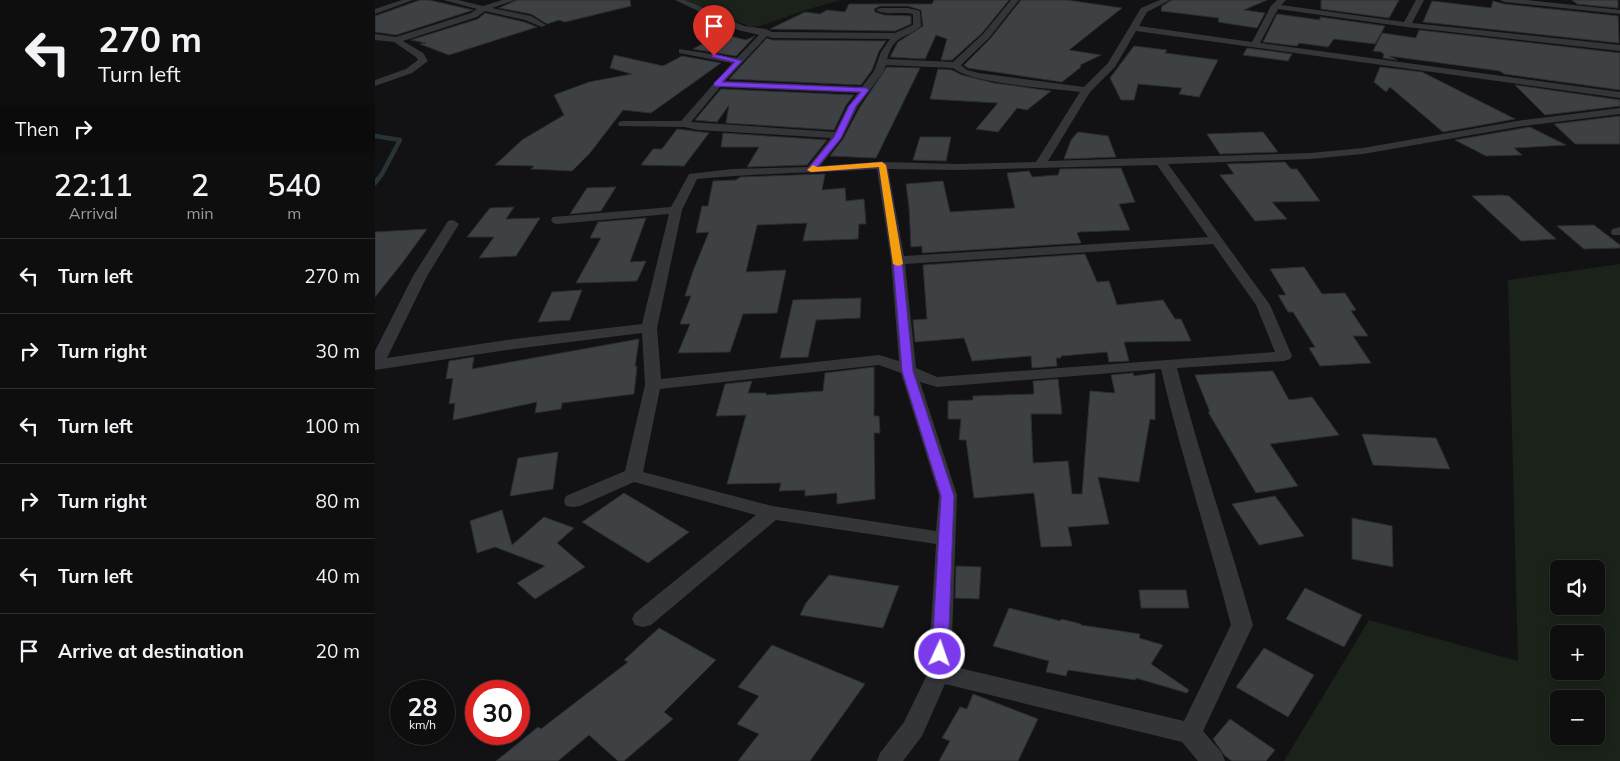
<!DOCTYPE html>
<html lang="en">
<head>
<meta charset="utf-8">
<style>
	body { margin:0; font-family:Mulish,sans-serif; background:#171718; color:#f1f3f6; height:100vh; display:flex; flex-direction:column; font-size:19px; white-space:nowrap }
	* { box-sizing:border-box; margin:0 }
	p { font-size:16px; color:#9b9c9e }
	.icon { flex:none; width:28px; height:28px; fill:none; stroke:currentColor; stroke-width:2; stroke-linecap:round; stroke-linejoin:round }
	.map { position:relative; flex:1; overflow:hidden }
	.details { display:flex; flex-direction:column; background:#0e0e0f; width:375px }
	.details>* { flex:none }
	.top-card { background:#0e0e0f; color:#f1f3f6; overflow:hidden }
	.tools { position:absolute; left:1175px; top:560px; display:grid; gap:10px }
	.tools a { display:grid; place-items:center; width:55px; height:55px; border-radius:8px; background:#0e0e0f; box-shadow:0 2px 8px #0003,0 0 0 1px #2e2e2f; font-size:25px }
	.speed { position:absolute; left:15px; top:680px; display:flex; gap:10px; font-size:25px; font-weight:700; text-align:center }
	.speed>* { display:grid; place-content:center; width:65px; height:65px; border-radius:50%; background:#0e0e0f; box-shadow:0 2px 8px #0003,0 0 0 1px #2e2e2f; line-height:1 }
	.speed small { font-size:12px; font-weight:400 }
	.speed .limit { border:8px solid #d22; background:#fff; color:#111 }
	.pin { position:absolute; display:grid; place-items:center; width:42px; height:42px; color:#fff; margin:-51px -21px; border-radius:50% 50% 50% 0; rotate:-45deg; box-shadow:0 0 5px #0007 }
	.pin .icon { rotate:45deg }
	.me { position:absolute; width:55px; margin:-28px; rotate:3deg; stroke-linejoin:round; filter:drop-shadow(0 0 4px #0008) }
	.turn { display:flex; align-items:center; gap:18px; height:105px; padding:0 15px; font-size:22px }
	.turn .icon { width:65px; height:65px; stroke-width:2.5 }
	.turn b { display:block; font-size:35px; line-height:42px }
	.then { display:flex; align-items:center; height:48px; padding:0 15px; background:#0003; gap:10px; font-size:19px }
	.eta { display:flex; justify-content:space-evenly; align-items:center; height:85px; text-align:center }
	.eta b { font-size:30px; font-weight:600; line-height:35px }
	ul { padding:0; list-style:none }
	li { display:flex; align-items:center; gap:15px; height:75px; padding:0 15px; border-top:1px solid #2e2e2f }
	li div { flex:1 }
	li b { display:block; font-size:19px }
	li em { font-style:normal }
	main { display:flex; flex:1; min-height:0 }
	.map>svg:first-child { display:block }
</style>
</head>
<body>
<main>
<section class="details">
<div class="top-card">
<div class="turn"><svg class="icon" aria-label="left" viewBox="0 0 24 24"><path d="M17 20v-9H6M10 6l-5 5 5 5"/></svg><div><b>270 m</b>Turn left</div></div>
<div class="then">Then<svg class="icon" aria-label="right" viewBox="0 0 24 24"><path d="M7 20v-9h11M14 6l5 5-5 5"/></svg></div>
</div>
<div class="eta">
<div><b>22:11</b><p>Arrival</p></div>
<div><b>2</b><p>min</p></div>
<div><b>540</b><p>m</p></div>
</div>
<ul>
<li><svg class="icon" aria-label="left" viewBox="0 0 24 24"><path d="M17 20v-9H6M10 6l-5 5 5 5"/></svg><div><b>Turn left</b></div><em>270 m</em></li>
<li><svg class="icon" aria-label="right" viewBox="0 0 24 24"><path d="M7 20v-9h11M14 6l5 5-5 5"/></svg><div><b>Turn right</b></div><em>30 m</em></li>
<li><svg class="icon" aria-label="left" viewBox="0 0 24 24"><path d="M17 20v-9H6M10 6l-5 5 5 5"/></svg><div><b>Turn left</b></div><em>100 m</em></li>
<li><svg class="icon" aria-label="right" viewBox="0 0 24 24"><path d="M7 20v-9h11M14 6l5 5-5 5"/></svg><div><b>Turn right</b></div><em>80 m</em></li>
<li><svg class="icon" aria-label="left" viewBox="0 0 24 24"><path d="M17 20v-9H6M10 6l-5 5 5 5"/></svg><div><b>Turn left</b></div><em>40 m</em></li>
<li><svg class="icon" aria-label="arrive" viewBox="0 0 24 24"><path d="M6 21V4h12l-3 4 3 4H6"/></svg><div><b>Arrive at destination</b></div><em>20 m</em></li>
</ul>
</section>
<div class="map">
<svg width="1245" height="761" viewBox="0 0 1245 761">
	<rect width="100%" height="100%" fill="#121214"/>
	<path fill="#1a221a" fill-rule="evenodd" d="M311 0H466L434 9 385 26 376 27 324 7Z
		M1245 264V761H909L994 620 1143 661 1133 280ZM1184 569H1221V606H1184ZM1184 634H1221V671H1184ZM1184 699H1221V736H1184Z"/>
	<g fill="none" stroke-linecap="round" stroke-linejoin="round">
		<path stroke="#283338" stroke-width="4.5" d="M0 136 25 140 7 174 0 183"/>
	</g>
	<path fill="#3e4144" stroke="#2c2d30" d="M45 0H54L98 10 21 35 0 32V16Z
		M142 0H255L256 6 190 22 184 20 172 24 156 14 124 8Z
		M559 0H634L607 33 577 60H566L572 39 561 35 550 59 515 57 523 42 548 26 546 10 533 6H505L499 9 500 12 509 15 536 16V24L520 31 395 29 430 12 445 14 452 10 470 12 474 4H557Z
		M646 0H692L747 8 694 50 726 55 705 65 706 67 687 82 593 68 589 65 615 39Z
		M797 0H892L869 10 890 13 882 28 843 22 844 18 786 11 787 6Z
		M946 0H1024L1014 18 946 9Z
		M1197 0H1243V8L1202 4Z
		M1057 1 1116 8 1118 1 1129 4 1243 16 1244 43 1048 22Z
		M110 13 149 22 162 27 74 55 45 44 51 43 36 40 103 19Z
		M902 14 945 20V17L1010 26 1000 44 959 39 953 47 924 43 922 46 888 42Z
		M1044 30 1245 53V90L1129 74 1125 71 1014 56 1022 60 1008 58 1009 54 1007 53V52L998 51 1007 33 1041 38Z
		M351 35 371 40 380 36 361 56 318 49 337 39Z
		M392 38 397 40 511 41 504 51 497 70 486 85 354 79Z
		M759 46 792 50 790 53 843 60 824 97 804 94 807 88 763 84 759 100H746L735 78Z
		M872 48 917 54 913 61 868 55Z
		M239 55 288 66 307 56 346 63 276 113 248 110 215 153 197 171 156 169 159 166 120 165 147 140 189 115 179 95 214 82 257 74 235 68Z
		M512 67 545 68 501 158 455 156 468 139 485 107Z
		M1005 67 1047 72 1140 119 1068 132 1015 87 1011 92 999 82Z
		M563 69 577 70 587 75 619 83 676 91 652 110 642 108 623 132 601 129 623 103 555 99Z
		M1140 85 1245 100V106L1170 115Z
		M346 89 479 95 471 105 459 130 351 123 354 105 342 122 320 120Z
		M1245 116V144H1200L1179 124Z
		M1155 127 1191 145 1139 148 1147 155 1111 156 1080 140Z
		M302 129 334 133 309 166 266 165 278 149H287Z
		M703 132 733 136 741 157 689 159 696 140Z
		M888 132 903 152 845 154 832 134Z
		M348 133 452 140 432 165 372 167 384 147H346Z
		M545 137H576L571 161 538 160Z
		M910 162 916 169H922L945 201 897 202 912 219 880 221 845 175 859 174 852 164Z
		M746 168 760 202 744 204 755 230 705 232 702 233 706 243 547 253V246L536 247 534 207 531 184 568 181 575 212 640 208 632 173 654 171 657 177 683 175 685 169Z
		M450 174 447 190 470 188 471 201 489 199 491 224H484L483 239 428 241 432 223 382 225 371 272 411 270 402 313 368 314 355 352 303 353 315 324H305L316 296H310L318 271 334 232 321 233 327 206H333L338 181 361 180 365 177Z
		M241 187 226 211 195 214 212 188Z
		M1127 195 1134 196 1181 239 1146 241 1097 196Z
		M139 207 131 219 165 218 141 256 104 258 119 237H92L115 208Z
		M271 218 255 262 271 261 262 281 201 283 226 238H215L223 222Z
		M1219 225 1245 245V248L1209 249 1182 226Z
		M52 229 28 262 0 297V232Z
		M710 254 722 282 734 281 742 305 788 300 800 319H806L816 341 749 342 754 361 734 362 732 352 686 356V358H681L682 366 657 368 656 356 597 361 589 338 540 342 538 320 552 319 548 265Z
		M929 267 947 294 970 293 981 310 976 311 993 336H978L996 363 945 366 934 348 940 347 918 312H913L903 295H911L895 269Z
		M207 290 195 320 163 322 177 292Z
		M486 298 485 318 441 320 433 357 405 358 418 300Z
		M264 339 260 367 262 366 259 394 187 403 186 409 160 413 162 402 78 420 80 403 74 404 78 378 71 379 74 361 99 357 97 369Z
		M499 367V416H504L505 433H499L500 499 462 504V493L430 496V490L404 491 406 483 352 484 371 415 341 416 350 384 377 381 373 393H391V395L448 391 450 373Z
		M898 371 914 400 937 397 964 435 895 444 923 486 881 493 833 412H835L820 375Z
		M758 373 759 376 780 373V420L775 419 764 482 723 477 734 524 693 527 697 546 666 547 659 493 599 498 591 440H584L586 419H573V401L598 400V396L659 394 658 381 683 379 687 414H656L658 463 693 461 697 494H707L715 391 740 393 736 375Z
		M987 434 1061 438 1075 469 998 465Z
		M183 452 178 489 135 496 143 458Z
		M249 493 314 532 273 563 207 522Z
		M900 496 929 536 884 545 857 504Z
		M127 510 137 545 169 517 199 528 182 543 210 567 160 599 142 583 170 566 120 547 102 553 95 521Z
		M977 518 1017 526 1018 567 977 559Z
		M581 566 606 567 604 599 580 598Z
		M454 575 524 586 508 628 425 615 431 603Z
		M930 588 987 615 969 647 911 619Z
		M764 590H811L814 608H766Z
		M634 608 686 621V619L706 624V625L765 634 764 638 788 645 776 664 814 690 812 693 761 678V680L693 670 691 676 671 672 674 661 618 646Z
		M284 628 341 660 289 712 298 719 249 761H243L214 735 183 761H121L163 727 166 729 253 662 249 660Z
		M397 645 490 684 435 761H363L384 734 362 724 384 696 363 687Z
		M889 648 939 675 913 717 861 687Z
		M598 694 663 719 643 761H564L575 741 567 738 585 707 592 709Z
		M855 719 900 750 891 761H857L850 756 838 739Z"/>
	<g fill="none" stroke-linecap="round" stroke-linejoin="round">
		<path fill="#333539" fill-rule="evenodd" d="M27 0H38L0 14V9Z
			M68 0H83L108 6 127 0H140L117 8 156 16 171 25 167 27 150 20 110 11 102 17 28 41 48 53 53 61 37 73 0 86V80L31 69 43 60 41 57 19 42 0 40V34L21 37 96 13 102 9Z
			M300 0H310L369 26 391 29 397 32 520 33 538 25V14C527 11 510 16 501 10L505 8H533L545 11 546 26C530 40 520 33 512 59L578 62 608 34 636 0H644L614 38 586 65 592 70 604 73 709 87 733 63 766 8 785 0H795L772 12 764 26 877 42 896 6 902 0H911L906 5 1029 22 1041 0H1049L1037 23 1245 45V51L1032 27 903 9 885 43 1245 92V98L761 31 740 67 715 92 673 161 935 153 988 148 1148 120 1245 108V114L1148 126 988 154 935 159 793 164 895 305 917 356 915 359 909 361 802 368C824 455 854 539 878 625L828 731 847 753 850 761H823L807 742 570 684 547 736 528 761H502L505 753 529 722 553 673 561 544 401 520 276 625 268 627 260 625 257 619 260 613 381 515 259 482 205 506 198 507 191 506 189 501 191 496 250 471 270 385 267 333 139 349 0 370V351L38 276 73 221 78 220 84 224 52 276 12 358 139 339 267 324 294 214 182 224 178 223 176 220 178 217 296 207 314 174 357 169 433 167 456 138 323 130 309 127 244 126 243 124 244 122 248 121H306L357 63 304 53V49L362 58 384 35 363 30ZM392 36 397 38 515 39 506 52 499 71 487 87 350 81ZM511 65 578 68C598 84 675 88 705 92L661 162 583 164 507 162 445 166 467 138 483 106 509 71ZM345 87 483 93 473 106 460 132 316 122ZM782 165 833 237 529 256 513 169 583 170ZM502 169 516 260 524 361 504 355 286 379 282 328 307 210 322 179C382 173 442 173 502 169ZM838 244 881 305 900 352 562 377 541 368 530 264ZM504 365 526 373 564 495 561 531 397 506 268 472 285 389ZM786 369C806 455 834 540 856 625L809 721 576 666 582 495 545 382 562 387Z
			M1125 0H1152L1245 10V14L1129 2Z
			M1245 227V235H1237L1236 232 1237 229Z"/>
	</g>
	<path fill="#7c3aed" stroke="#51269a" d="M339 54 367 61 347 82 491 88 494 90 481 106 466 138 442 167 507 162 511 165 527 260 538 371 579 496 573 654 571 659 565 660 560 659 557 654 566 496 527 371 518 260 504 167 436 172 432 170 459 137 474 106 486 92 339 86V83L360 62 337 57V55Z"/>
	<path fill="#f59e0b" d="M507 162 511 165 528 264 523 266 518 264 504 167 436 172 432 170 438 165 442 167Z"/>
</svg>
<div class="tools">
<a><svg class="icon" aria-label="sound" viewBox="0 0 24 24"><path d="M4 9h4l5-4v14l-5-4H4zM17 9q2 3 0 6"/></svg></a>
<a>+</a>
<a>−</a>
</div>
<div class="speed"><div>28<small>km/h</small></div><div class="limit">30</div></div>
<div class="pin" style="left:339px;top:56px;background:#d93025"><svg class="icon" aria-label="arrive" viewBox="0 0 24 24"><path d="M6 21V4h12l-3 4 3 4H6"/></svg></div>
<svg class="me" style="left:565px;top:654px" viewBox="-20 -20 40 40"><circle r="17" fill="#7c3aed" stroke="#fff" stroke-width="3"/><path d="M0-11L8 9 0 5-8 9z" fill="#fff"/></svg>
</div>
</main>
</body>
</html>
